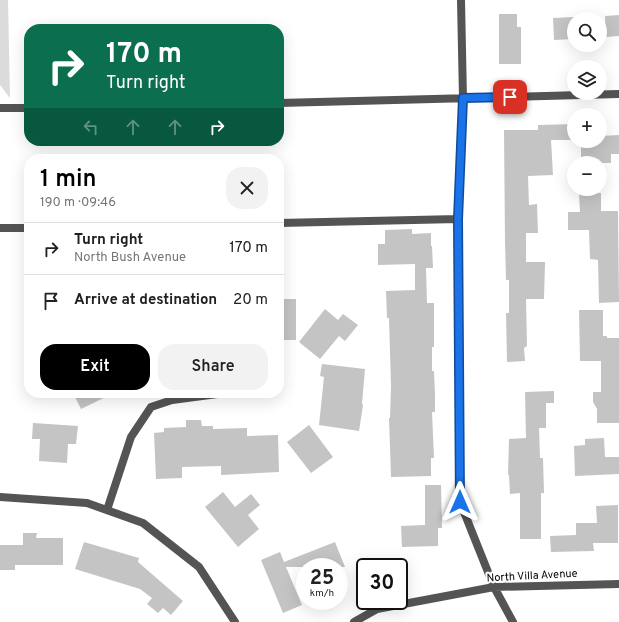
<!DOCTYPE html>
<html lang="en">
<head>
<meta charset="utf-8">
<style>
	body { margin:0; font-family:Overpass,sans-serif; background:#f2f2f2; color:#202124; height:100vh; display:flex; flex-direction:column; font-size:15px; white-space:nowrap }
	* { box-sizing:border-box; margin:0 }
	p { font-size:13px; color:#757577 }
	.icon { flex:none; width:22px; height:22px; fill:none; stroke:currentColor; stroke-width:2; stroke-linecap:round; stroke-linejoin:round }
	.map { position:relative; flex:1; overflow:hidden }
	.details { position:absolute; left:24px; top:154px; width:260px; height:244px; display:flex; flex-direction:column; background:#fff; border-radius:16px; box-shadow:0 4px 16px #0002 }
	.details>* { flex:none }
	.banner { position:absolute; left:24px; top:24px; width:260px; height:122px; border-radius:16px; box-shadow:0 4px 16px #0002; background:#0b6e4f; color:#fff; overflow:hidden }
	.buttons { position:absolute; left:567px; top:12px; display:grid; gap:8px }
	.buttons a { display:grid; place-items:center; width:40px; height:40px; border-radius:50%; background:#fff; box-shadow:0 4px 16px #0002; font-size:20px }
	.speed { position:absolute; left:296px; top:558px; display:flex; gap:8px; font-size:20px; font-weight:700; text-align:center }
	.speed>* { display:grid; place-content:center; width:52px; height:52px; border-radius:50%; background:#fff; box-shadow:0 4px 16px #0002; line-height:1 }
	.speed small { font-size:10px; font-weight:400 }
	.speed .limit { border:2px solid #111; border-radius:6px; background:#fff; color:#111 }
	.pin { position:absolute; display:grid; place-items:center; width:34px; height:34px; color:#fff; margin:-17px; border-radius:8px; box-shadow:0 2px 6px #0006 }
	.me { position:absolute; width:44px; margin:-22px; rotate:0deg; stroke-linejoin:round; filter:drop-shadow(0 0 3px #0008) }
	.turn { display:flex; align-items:center; gap:14px; height:84px; padding:0 16px; font-size:18px }
	.turn .icon { width:52px; height:52px; stroke-width:2.5 }
	.turn b { display:block; font-size:28px; line-height:34px }
	.lanes { display:flex; align-items:center; height:38px; padding:0 16px; background:#0003; justify-content:center; gap:20px; direction:ltr }
	.lanes .off { opacity:.35 }
	.round { display:grid; place-items:center; flex:none; width:42px; height:42px; border-radius:16px; background:#f2f2f2 }
	.headline { display:flex; align-items:center; justify-content:space-between; height:68px; padding:0 16px }
	h1 { font-size:24px; font-weight:600; line-height:30px; color:#000 }
	.button { display:flex; gap:8px; margin-top:auto; padding:8px 16px }
	.button a { flex:1; height:46px; border-radius:16px; background:#000; color:#fff; font-size:16px; font-weight:600; line-height:46px; text-align:center }
	.button a+a { background:#f2f2f2; color:#202124 }
	ul { padding:0; list-style:none }
	li { display:flex; align-items:center; gap:12px; height:52px; padding:0 16px; border-top:1px solid #e0e0e0 }
	li div { flex:1 }
	li b { display:block; font-size:15px }
	li em { font-style:normal }
	.map>svg:first-child { display:block }
</style>
</head>
<body>
<div class="map">
<svg width="619" height="622" viewBox="0 0 619 622">
	<rect width="100%" height="100%" fill="#fff"/>
	<path fill="#dbdbdb" d="M0 0H8L10 98 0 85Z"/>
	<path fill="#c4c4c4" d="M499 14H517V27H521V64H499Z
		M619 15V36L606 37 605 16Z
		M574 17V39L554 40 553 18Z
		M574 124V140H551L553 175 528 176 529 205 537 204 538 233H526V262H545L544 299H526L527 346 524 348 525 361 507 362 506 313H509V280H506L505 241 504 130H538V125Z
		M619 135V154H611V163H592V158H581V141H600V136Z
		M579 193H601V211H618L619 302 599 303 598 260 590 259 589 230H568V212H580Z
		M412 229V234L431 233V246H432L433 268H426L427 303H434V347H432V371H434L435 395V412H432L434 458H431V476L391 477 389 418H390L391 386 389 318H387L386 291 415 290V264L378 265V244H385V230Z
		M279 299H296V340H279Z
		M325 309 338 320 343 314 358 325 345 341 339 336 320 359 299 342Z
		M579 310H603V336H607V338H619V423H597V409L593 402V392H601V361H580Z
		M322 364 365 369 362 404 363 405 359 431 319 425 324 377 320 376Z
		M554 391V403H546V428H539L540 458H543L544 493H541V539H520V493L510 494 509 475H508L509 439 526 438 525 392Z
		M73 393H114L81 409Z
		M186 420H201L202 426H213V429L247 428V436L278 435 279 472 221 475V466L182 467V478L156 479 154 433 164 432V428L186 427Z
		M33 423 78 426 76 444H68L67 463 39 461 40 439H32Z
		M309 425 333 457 311 473 287 442Z
		M604 438 605 457H619V474L575 476 574 446 585 445V439Z
		M425 485H441L442 528H438V546L402 547 401 526 425 525Z
		M223 492 235 507 251 494 260 505 248 515 259 529 238 547 205 507Z
		M618 505V543H593L594 551 551 552 550 536 576 535V523H597L596 506Z
		M23 533H37L36 538H63V565H15V570H0V545H23Z
		M84 542 139 558 138 562 183 601 171 615 163 608 158 613 147 604 152 598 140 589 75 569Z
		M335 542 345 567H286L302 605 283 613 261 560 280 552 284 562Z"/>
	<g fill="none" stroke-linecap="round" stroke-linejoin="round">
		<path stroke="#545454" stroke-width="8" d="M461 0 463 99 458 219 460 502 494 587 513 622
			M279 103 619 94
			M0 108H29
			M279 223 458 219
			M0 228H29
			M0 497 87 503 143 523 199 567 235 622
			M107 510 131 437 151 407 172 400 225 393
			M354 622 377 609 494 587 619 584"/>
	</g>
	<g fill="none" stroke-linecap="round" stroke-linejoin="round">
		<defs>
			<path id="route" d="M460 502 458 219 463 98 510 97"/>
		</defs>
		<use href="#route" stroke="#114b97" stroke-width="10"/>
		<use href="#route" stroke="#1a73e8" stroke-width="7"/>
	</g>
	<g text-anchor="middle" dominant-baseline="central" stroke-width="4" stroke-linejoin="round" paint-order="stroke">
		<g font-size="11" fill="#000" stroke="#fff">
			<text transform="translate(532 576) rotate(-3)">North Villa Avenue</text>
		</g>
	</g>
</svg>
<div class="buttons">
<a><svg class="icon" aria-label="search" viewBox="0 0 24 24"><circle cx="10" cy="10" r="6"/><path d="M15 15l6 6"/></svg></a>
<a><svg class="icon" aria-label="layers" viewBox="0 0 24 24"><path d="M12 4l9 5-9 5-9-5zM3 14l9 5 9-5"/></svg></a>
<a>+</a>
<a>−</a>
</div>
<div class="speed"><div>25<small>km/h</small></div><div class="limit">30</div></div>
<div class="pin" style="left:510px;top:97px;background:#d93025"><svg class="icon" aria-label="arrive" viewBox="0 0 24 24"><path d="M6 21V4h12l-3 4 3 4H6"/></svg></div>
<svg class="me" style="left:460px;top:502px" viewBox="-20 -20 40 40"><path d="M0-17L14 15 0 8-14 15z" fill="#1a73e8" stroke="#fff" stroke-width="4"/></svg>
<div class="banner">
<div class="turn"><svg class="icon" aria-label="right" viewBox="0 0 24 24"><path d="M7 20v-9h11M14 6l5 5-5 5"/></svg><div><b>170 m</b>Turn right</div></div>
<div class="lanes"><svg class="icon off" aria-label="left" viewBox="0 0 24 24"><path d="M17 20v-9H6M10 6l-5 5 5 5"/></svg><svg class="icon off" aria-label="ahead" viewBox="0 0 24 24"><path d="M12 20V5M6 11l6-6 6 6"/></svg><svg class="icon off" aria-label="ahead" viewBox="0 0 24 24"><path d="M12 20V5M6 11l6-6 6 6"/></svg><svg class="icon" aria-label="right" viewBox="0 0 24 24"><path d="M7 20v-9h11M14 6l5 5-5 5"/></svg></div>
</div>
<section class="details">
<div class="headline"><div><h1>1 min</h1><p>190 m · 09:46</p></div><a class="round"><svg class="icon" aria-label="close" viewBox="0 0 24 24"><path d="M6 6l12 12M18 6L6 18"/></svg></a></div>
<ul>
<li><svg class="icon" aria-label="right" viewBox="0 0 24 24"><path d="M7 20v-9h11M14 6l5 5-5 5"/></svg><div><b>Turn right</b><p>North Bush Avenue</p></div><em>170 m</em></li>
<li><svg class="icon" aria-label="arrive" viewBox="0 0 24 24"><path d="M6 21V4h12l-3 4 3 4H6"/></svg><div><b>Arrive at destination</b></div><em>20 m</em></li>
</ul>
<div class="button"><a>Exit</a><a>Share</a></div>
</section>
</div>
</body>
</html>
